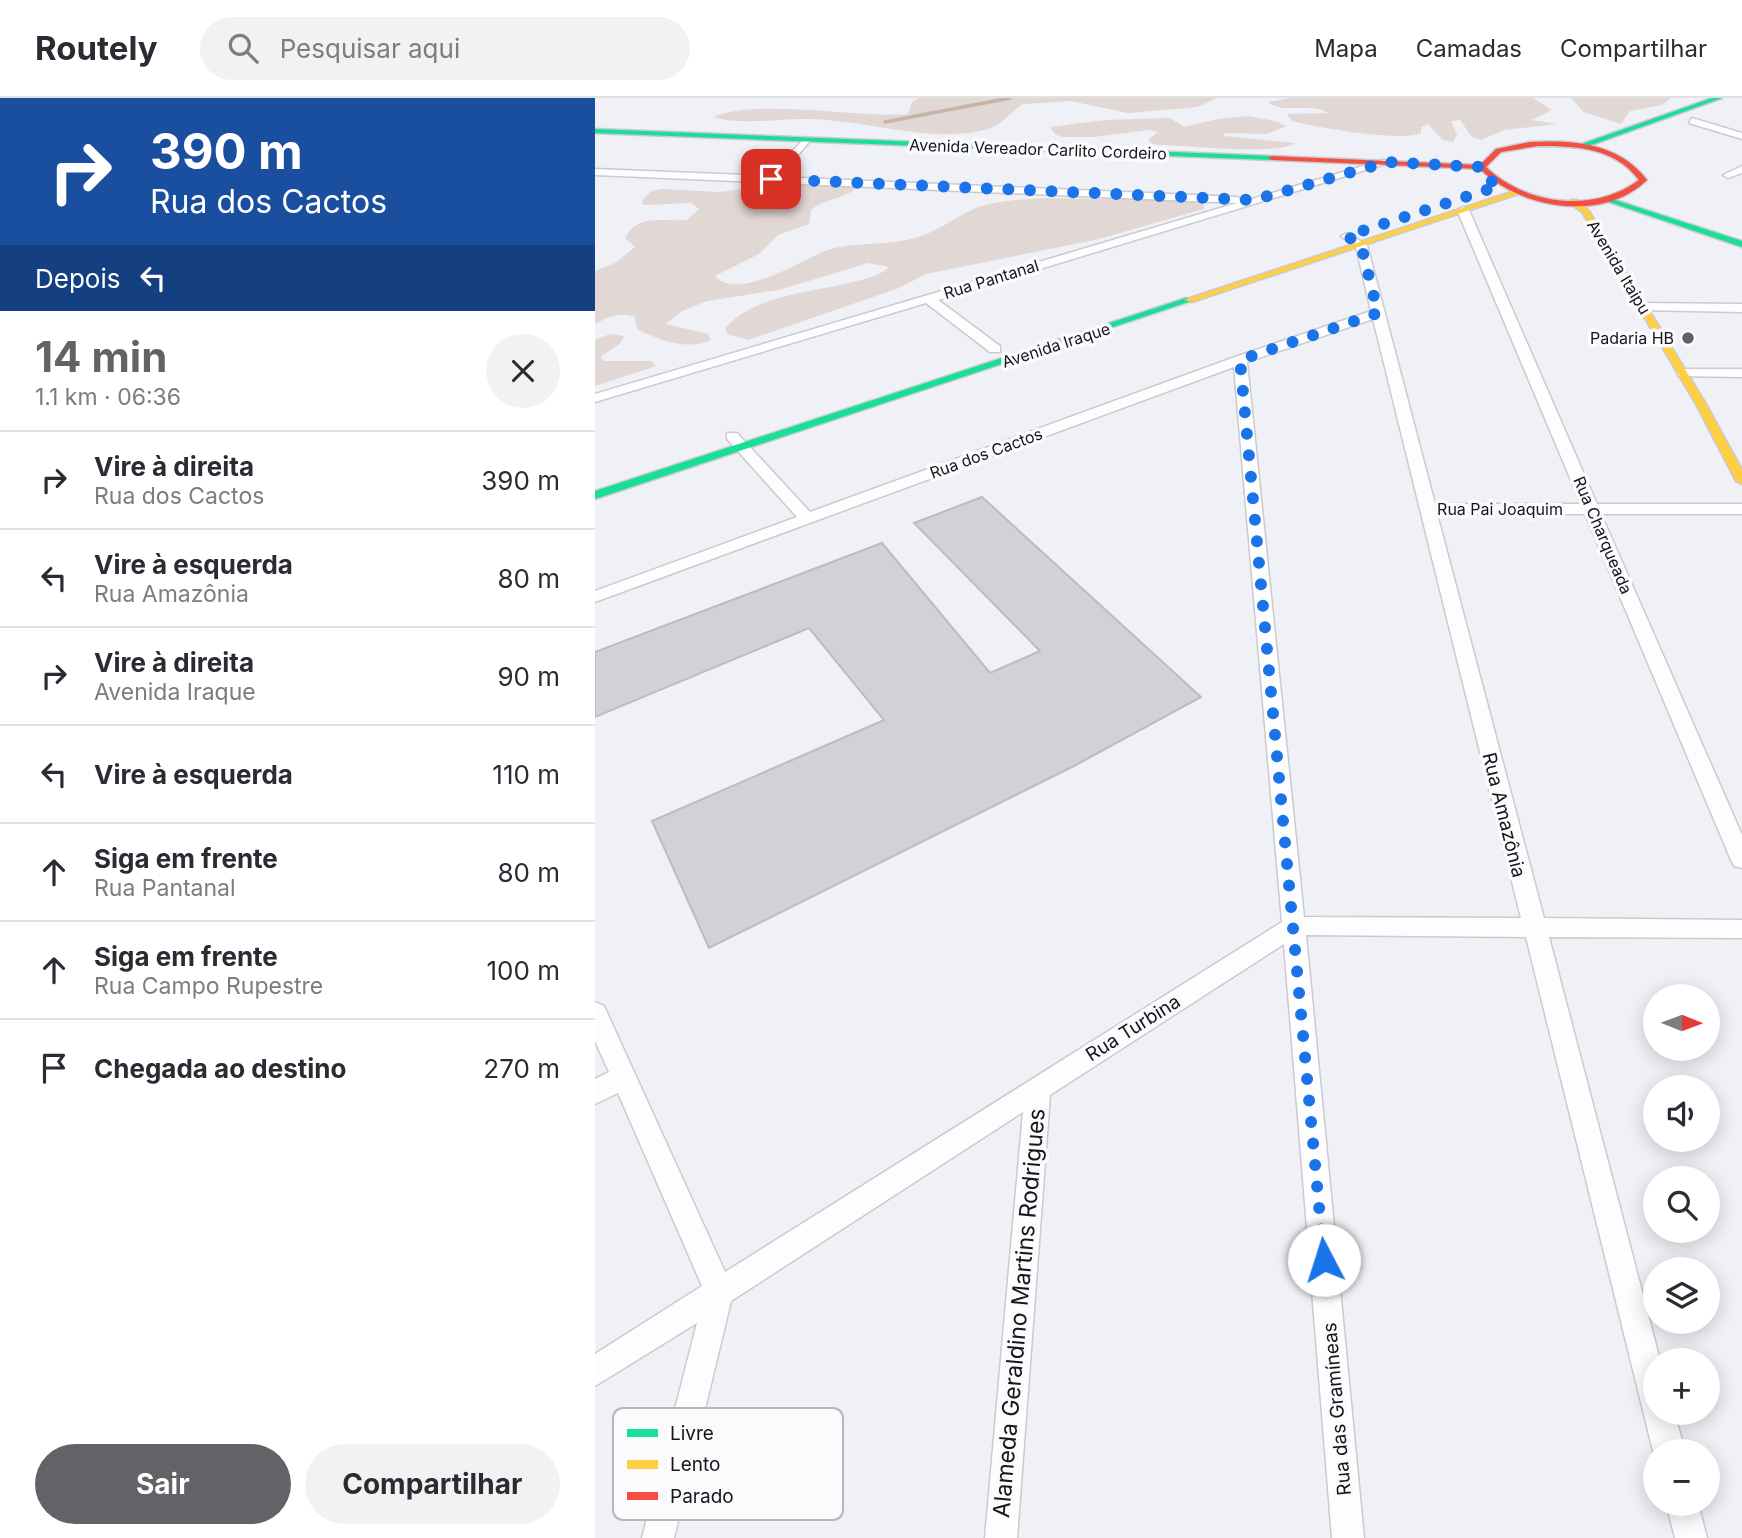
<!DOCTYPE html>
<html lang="pt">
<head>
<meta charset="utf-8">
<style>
	body { margin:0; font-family:Inter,sans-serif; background:#f2f2f3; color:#2b2b33; height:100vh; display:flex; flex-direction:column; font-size:26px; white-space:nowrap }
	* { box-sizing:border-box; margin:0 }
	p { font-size:23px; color:#7c7c81 }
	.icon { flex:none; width:38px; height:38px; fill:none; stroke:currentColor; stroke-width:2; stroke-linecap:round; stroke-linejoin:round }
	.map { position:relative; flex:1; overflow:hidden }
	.side { display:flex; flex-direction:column; background:#fff; width:595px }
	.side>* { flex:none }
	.banner { background:#1a4fa0; color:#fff; overflow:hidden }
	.needle { width:46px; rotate:91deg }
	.controls { position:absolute; left:1048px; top:886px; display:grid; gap:14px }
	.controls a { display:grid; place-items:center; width:77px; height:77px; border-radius:50%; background:#fff; box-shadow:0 4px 18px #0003; font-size:35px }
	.pin { position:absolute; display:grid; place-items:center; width:60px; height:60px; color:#fff; margin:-30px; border-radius:14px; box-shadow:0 4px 10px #0006 }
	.me { position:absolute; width:77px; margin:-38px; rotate:355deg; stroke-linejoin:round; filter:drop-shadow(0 0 5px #0008) }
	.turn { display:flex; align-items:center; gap:24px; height:147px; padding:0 35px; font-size:32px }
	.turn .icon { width:91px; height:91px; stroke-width:2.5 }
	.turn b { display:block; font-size:49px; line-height:60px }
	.then { display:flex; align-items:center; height:66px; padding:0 35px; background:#0003; gap:14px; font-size:26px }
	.round { display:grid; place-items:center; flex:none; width:74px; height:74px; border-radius:37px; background:#f2f2f3 }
	.headline { display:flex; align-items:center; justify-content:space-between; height:119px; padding:0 35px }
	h1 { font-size:42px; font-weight:700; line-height:52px; color:#626267 }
	.cta { display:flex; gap:14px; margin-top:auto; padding:14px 35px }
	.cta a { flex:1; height:80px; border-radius:42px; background:#626267; color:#fff; font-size:28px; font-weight:700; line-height:80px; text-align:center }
	.cta a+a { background:#f2f2f3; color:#2b2b33 }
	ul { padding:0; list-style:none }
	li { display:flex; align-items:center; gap:21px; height:98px; padding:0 35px; border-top:2px solid #e1e1e2 }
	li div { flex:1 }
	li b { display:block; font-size:26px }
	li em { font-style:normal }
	header { display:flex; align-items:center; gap:42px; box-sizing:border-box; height:98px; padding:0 35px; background:#fff; border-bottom:2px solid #e1e1e2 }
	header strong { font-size:33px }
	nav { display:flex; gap:38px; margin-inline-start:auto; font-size:24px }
	.search { width:490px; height:63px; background:#f2f2f3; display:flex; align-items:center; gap:18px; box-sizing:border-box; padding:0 24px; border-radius:38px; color:#7c7c81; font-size:26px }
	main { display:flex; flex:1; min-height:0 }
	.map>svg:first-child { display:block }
</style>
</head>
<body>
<header>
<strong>Routely</strong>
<div class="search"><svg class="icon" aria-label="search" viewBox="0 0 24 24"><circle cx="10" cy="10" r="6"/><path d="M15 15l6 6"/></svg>Pesquisar aqui</div>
<nav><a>Mapa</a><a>Camadas</a><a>Compartilhar</a></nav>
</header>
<main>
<section class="side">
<div class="banner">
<div class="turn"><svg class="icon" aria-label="right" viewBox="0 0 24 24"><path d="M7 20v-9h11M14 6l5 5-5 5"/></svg><div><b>390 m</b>Rua dos Cactos</div></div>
<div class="then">Depois<svg class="icon" aria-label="left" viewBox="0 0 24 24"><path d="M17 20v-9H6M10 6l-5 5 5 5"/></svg></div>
</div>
<div class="headline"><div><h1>14 min</h1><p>1.1 km · 06:36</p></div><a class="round"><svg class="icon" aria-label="close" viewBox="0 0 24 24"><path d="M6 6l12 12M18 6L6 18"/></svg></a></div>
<ul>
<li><svg class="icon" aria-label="right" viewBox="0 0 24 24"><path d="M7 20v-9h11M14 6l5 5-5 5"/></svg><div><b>Vire à direita</b><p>Rua dos Cactos</p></div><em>390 m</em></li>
<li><svg class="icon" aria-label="left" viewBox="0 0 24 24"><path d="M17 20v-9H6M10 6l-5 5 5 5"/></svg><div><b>Vire à esquerda</b><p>Rua Amazônia</p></div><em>80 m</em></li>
<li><svg class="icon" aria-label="right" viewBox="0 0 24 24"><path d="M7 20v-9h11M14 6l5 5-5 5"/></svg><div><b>Vire à direita</b><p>Avenida Iraque</p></div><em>90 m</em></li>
<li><svg class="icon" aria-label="left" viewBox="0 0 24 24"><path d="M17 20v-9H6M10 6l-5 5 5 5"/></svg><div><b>Vire à esquerda</b></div><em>110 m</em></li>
<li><svg class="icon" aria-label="ahead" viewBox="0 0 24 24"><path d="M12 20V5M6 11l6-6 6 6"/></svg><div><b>Siga em frente</b><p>Rua Pantanal</p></div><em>80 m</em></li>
<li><svg class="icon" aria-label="ahead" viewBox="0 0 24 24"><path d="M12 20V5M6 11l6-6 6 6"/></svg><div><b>Siga em frente</b><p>Rua Campo Rupestre</p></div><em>100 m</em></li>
<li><svg class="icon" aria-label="arrive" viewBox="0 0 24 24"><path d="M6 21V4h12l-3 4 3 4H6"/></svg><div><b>Chegada ao destino</b></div><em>270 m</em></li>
</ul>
<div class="cta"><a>Sair</a><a>Compartilhar</a></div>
</section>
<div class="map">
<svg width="1147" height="1440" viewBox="0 0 1147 1440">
	<rect width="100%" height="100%" fill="#f0f0f7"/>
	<path fill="#e1d7d4" d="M324 0H622L602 9 533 15 476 3 428 6C413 15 408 29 385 33 330 44 269 22 214 21 182 20 149 28 118 19 164 0 260 20 313 16L317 4Z
		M695 0H938L957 12 936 22 962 26 909 32 886 42 877 39 865 22 856 23 862 37 858 44 848 42 833 26 826 29V35C807 44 727 30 705 25L697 23 692 16 733 15C716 3 689 17 673 4Z
		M976 0H1077L1066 7 1035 13 1026 26 989 14Z
		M652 18 680 23 692 28 672 36 629 35V38L700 45C684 58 590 47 565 47L555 46 554 41 563 34 555 32 498 39H467L460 36 455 29 511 22 575 20 589 29 623 21Z
		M246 87 262 90C248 101 229 101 216 112L214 126 183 137 164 156 120 178C145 206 214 156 239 150 266 144 296 148 323 139 347 132 366 114 390 107 432 97 475 101 517 101 547 102 579 97 608 105L609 111 504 141 331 176 304 190 153 242 132 236 130 230C158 198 215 194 254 185 267 182 285 178 294 169L273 165 184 192 112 203 87 213 71 226 113 236 116 242C92 253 64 242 42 231L40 219C24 214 15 218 0 226V173L20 165 40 149 30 140C42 115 70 124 92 122L104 111 96 105 48 107 47 103 56 93 68 91 124 94 175 88Z
		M15 236 29 238 25 246 6 258 8 263H56L61 268 0 288V242Z"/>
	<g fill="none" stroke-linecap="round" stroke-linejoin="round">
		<path stroke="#c7b4a9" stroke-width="3.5" d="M290 24 415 0"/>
	</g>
	<path fill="#d1d1d7" stroke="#bbbbc0" stroke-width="2" d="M387 399 606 599 479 668 114 850 57 723 289 622 214 530 0 619V554L287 445 395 575 445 553 319 425Z"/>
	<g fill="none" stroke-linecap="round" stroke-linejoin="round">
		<defs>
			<path id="street" d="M1097 20 1147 35V41L1094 25Z
				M211 39 216 42 184 79 643 99 647 104 788 62 797 64 343 202 405 248V254H395L331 205 0 304V296L642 105 0 77V71L173 78Z
				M1147 68V75L1133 80 1128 77Z
				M868 109 874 112 1002 406H1147V416H1006L1147 737V770L1139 768 1136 762 990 416H842L949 820 1147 822V840L954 839 1065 1262H1060V1314H1079L1090 1353H1060V1358L1058 1353 931 839 711 837 769 1440H737L689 846 455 997 422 1440H390L428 1014 136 1203 79 1440H47L102 1225 0 1288V1256L107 1188 23 995 0 1006V981L14 974 0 943V904L9 908 130 1174 687 824 639 269 0 504V493L202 419 132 341V335H142L215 414 640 259 776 213 761 149 746 138 752 135 772 147 840 406H986L862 112ZM778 221 926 820 709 819 652 264Z
				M1047 205 1147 206V214L1043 212 1041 209Z
				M1088 271H1147V279L1083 278V272Z
				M1071 1405H1103L1112 1440H1080Z"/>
			<path id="fast" d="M1117 0H1127L988 50 981 48Z
				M0 31 677 58 681 60 677 62 0 35Z
				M1014 100 1147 143V149L1014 104Z
				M591 200 599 202 0 401V393Z"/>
			<path id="slow" d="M919 93 926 95 597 204 589 202Z
				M976 102H982L994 113 1111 306 1147 372V386L1141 383 1101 306 987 114 976 106Z"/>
			<path id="jam" d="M935 44C979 42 1024 45 1052 82 1008 125 926 111 885 71L677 62 673 60 677 58 885 67 901 51ZM943 48C981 48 1019 49 1044 82 998 116 931 107 891 69L906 54Z"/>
		</defs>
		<use href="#street" stroke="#cacacf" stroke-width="3"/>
		<use href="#fast" stroke="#cacacf" stroke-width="3"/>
		<use href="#slow" stroke="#cacacf" stroke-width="3"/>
		<use href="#jam" stroke="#cacacf" stroke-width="3"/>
		<use href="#street" fill="#fdfdfe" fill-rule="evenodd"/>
		<use href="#fast" fill="#16e098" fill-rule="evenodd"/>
		<use href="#slow" fill="#ffcf43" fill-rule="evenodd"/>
		<use href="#jam" fill="#f24e42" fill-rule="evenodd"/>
	</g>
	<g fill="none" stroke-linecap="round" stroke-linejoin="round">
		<path stroke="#1a73e8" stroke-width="12" stroke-dasharray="0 21.6" d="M176 81 659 102 792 64 887 69 895 82 904 88 752 138 766 147 783 215 645 262 729 1162"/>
	</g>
	<circle fill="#626267" stroke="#fbfbfe" stroke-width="2.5" cx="1093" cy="240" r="7"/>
	<g text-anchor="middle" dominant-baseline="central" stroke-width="7" stroke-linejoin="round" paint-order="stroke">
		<g font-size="16" fill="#16151a" stroke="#fbfbfe">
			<text transform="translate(443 51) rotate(2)">Avenida Vereador Carlito Cordeiro</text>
			<text transform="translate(1024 169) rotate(59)">Avenida Itaipu</text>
			<text transform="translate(396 181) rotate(-17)">Rua Pantanal</text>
			<text transform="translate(461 247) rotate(-18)">Avenida Iraque</text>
			<text transform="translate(391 355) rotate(-20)">Rua dos Cactos</text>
			<text x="905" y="411">Rua Pai Joaquim</text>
			<text transform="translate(1008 437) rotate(67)">Rua Charqueada</text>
		</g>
		<g font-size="16" fill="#16151a" stroke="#fbfbfe" text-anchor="end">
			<text x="1079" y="240">Padaria HB</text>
		</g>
		<g font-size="19" fill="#16151a" stroke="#fbfbfe">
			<text transform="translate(909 717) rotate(76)">Rua Amazônia</text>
			<text transform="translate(538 930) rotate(-32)">Rua Turbina</text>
			<text transform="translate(742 1311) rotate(-95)">Rua das Gramíneas</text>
		</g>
		<g font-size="23" fill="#16151a" stroke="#fbfbfe">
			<text transform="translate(424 1215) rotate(-85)">Alameda Geraldino Martins Rodrigues</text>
		</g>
	</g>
	<rect x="18" y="1310" width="230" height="112" rx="10" fill="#fbfbfe" stroke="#b6b6ba" stroke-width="2"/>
	<rect x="32" y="1331" width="31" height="8" fill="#16e098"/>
	<rect x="32" y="1362" width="31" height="9" fill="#ffcf43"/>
	<rect x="32" y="1394" width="31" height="8" fill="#f24e42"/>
	<g font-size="19" fill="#16151a">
		<text x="75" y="1342">Livre</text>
		<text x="75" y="1373">Lento</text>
		<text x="75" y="1405">Parado</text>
	</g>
</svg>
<div class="controls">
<a><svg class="needle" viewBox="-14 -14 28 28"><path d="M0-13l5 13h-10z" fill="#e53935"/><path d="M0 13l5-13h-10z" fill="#7c7c81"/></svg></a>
<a><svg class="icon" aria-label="sound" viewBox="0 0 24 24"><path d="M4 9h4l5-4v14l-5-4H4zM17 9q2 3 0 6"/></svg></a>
<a><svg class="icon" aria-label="search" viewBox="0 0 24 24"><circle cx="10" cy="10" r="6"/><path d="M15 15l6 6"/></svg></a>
<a><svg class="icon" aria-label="layers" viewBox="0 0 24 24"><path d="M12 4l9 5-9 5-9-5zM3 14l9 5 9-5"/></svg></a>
<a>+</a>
<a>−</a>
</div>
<div class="pin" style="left:176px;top:81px;background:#d93025"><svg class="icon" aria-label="arrive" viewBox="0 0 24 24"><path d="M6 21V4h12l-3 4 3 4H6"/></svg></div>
<svg class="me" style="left:729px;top:1162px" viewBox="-20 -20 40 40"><circle r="19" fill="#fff"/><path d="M0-13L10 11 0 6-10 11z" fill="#1a73e8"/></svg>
</div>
</main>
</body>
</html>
